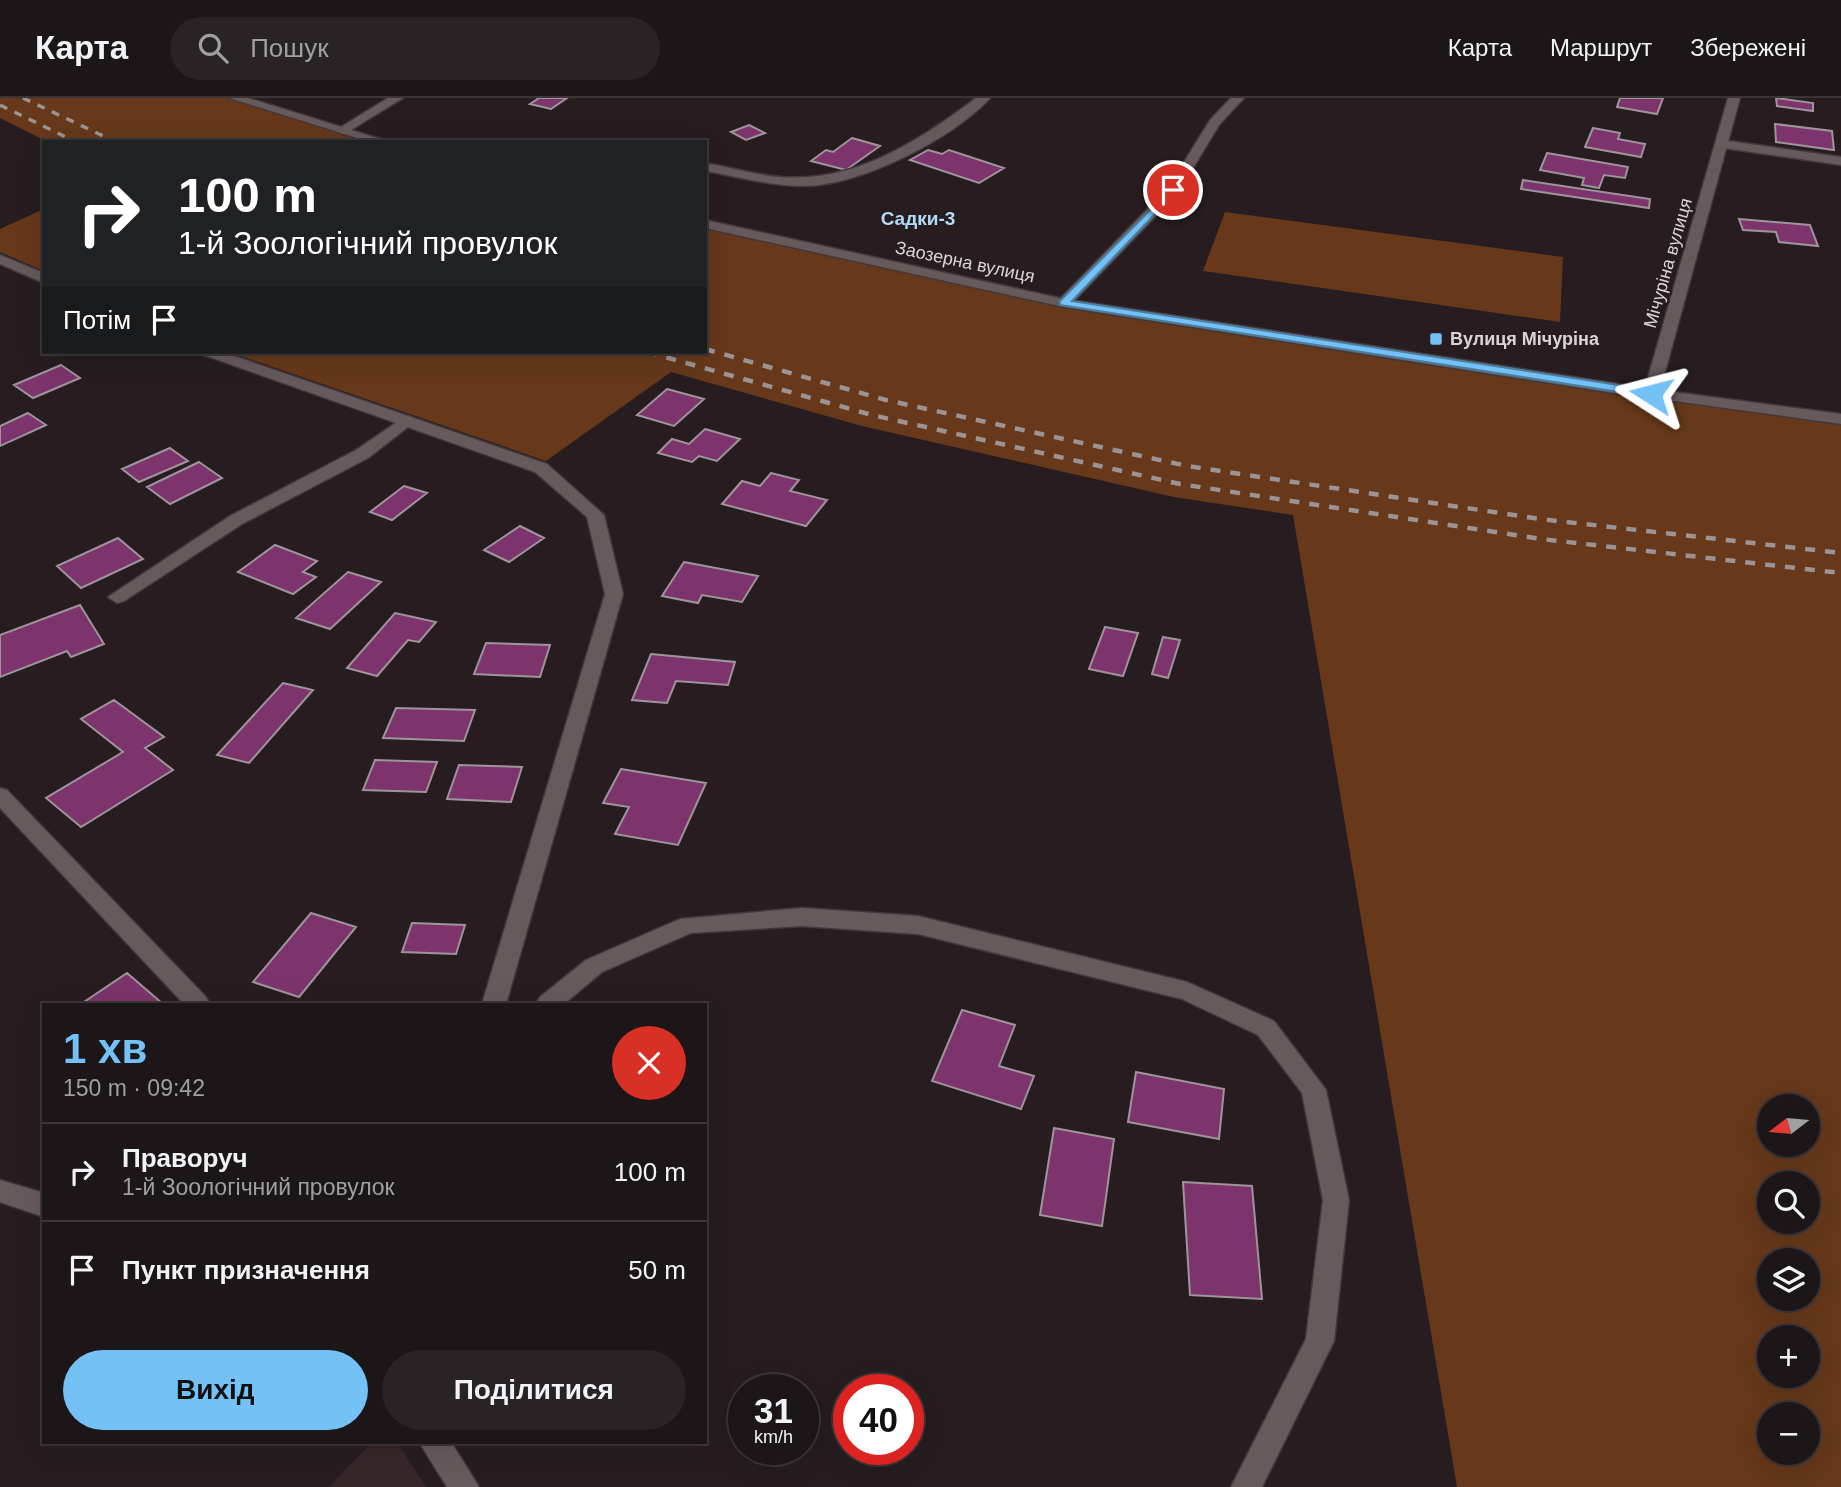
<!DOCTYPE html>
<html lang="uk">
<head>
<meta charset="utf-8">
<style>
	body { margin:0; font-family:Helvetica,sans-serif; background:#2a2325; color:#f1f3f6; height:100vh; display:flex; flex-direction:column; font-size:26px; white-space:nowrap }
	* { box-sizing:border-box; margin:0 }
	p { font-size:23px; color:#a09fa2 }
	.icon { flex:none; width:38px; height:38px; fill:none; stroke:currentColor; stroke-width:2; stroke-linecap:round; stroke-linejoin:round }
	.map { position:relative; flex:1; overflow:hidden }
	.side { position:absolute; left:42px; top:905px; width:665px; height:441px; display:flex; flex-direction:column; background:#1d1618; border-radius:0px; box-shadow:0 7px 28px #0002,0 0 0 2px #3b3537 }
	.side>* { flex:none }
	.top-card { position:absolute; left:42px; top:42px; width:665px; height:214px; border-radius:0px; box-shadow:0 7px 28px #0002,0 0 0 2px #3b3537; background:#202124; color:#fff; overflow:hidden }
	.needle { width:46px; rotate:254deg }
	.buttons { position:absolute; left:1757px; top:996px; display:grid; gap:14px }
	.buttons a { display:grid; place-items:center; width:63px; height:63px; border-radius:50%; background:#1d1618; box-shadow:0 7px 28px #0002,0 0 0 2px #3b3537; font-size:35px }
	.speed { position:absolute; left:728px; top:1276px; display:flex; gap:14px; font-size:35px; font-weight:700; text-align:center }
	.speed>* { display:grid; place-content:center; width:91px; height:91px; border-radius:50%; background:#1d1618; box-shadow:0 7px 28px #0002,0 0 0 2px #3b3537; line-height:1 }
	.speed small { font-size:18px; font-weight:400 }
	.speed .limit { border:10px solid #d22; background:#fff; color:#111 }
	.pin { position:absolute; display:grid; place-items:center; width:60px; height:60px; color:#fff; margin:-30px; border:4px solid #fff; border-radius:50%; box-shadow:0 2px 7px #0007 }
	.me { position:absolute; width:77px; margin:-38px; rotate:279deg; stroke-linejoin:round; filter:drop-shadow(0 0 5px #0008) }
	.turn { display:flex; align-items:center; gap:24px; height:147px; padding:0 21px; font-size:32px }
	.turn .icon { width:91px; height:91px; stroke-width:2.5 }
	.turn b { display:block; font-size:49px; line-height:60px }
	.then { display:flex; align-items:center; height:66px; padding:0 21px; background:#0003; gap:14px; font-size:26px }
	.round { display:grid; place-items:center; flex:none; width:74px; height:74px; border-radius:37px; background:#2a2325 }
	.summary { display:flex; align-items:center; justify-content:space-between; height:119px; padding:0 21px }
	h1 { font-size:42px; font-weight:600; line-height:52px; color:#73c1f5 }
	.action { display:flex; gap:14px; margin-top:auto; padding:14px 21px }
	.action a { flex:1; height:80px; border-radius:42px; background:#73c1f5; color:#111; font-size:28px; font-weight:600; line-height:80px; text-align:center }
	.action a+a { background:#2a2325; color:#f1f3f6 }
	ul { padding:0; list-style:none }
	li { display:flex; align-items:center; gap:21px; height:98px; padding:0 21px; border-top:2px solid #3b3537 }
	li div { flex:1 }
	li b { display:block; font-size:26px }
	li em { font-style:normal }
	header { display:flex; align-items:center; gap:42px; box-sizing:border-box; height:98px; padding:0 35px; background:#1d1618; border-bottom:2px solid #3b3537 }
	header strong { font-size:33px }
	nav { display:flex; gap:38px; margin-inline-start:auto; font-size:24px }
	.search { width:490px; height:63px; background:#2a2325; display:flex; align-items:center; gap:18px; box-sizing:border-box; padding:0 24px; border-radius:38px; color:#a09fa2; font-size:26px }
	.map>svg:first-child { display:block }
</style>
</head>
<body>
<header>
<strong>Карта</strong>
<div class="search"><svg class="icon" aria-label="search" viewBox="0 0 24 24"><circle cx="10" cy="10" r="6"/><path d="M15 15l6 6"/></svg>Пошук</div>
<nav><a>Карта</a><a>Маршрут</a><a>Збережені</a></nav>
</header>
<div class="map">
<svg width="1841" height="1389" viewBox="0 0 1841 1389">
	<rect width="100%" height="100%" fill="#271d20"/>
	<path fill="#37272b" d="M372 1344H397L426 1389H329Z"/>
	<path fill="#67381a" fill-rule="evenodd" d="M0 0H235L384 44H48L0 20Z
		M44 111V173L0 154V131Z
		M1225 114 1563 159 1560 224 1203 173Z
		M705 126 1064 205 1841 321V1389H1457L1293 417 1174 399 862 328 671 274 546 363 229 254H705ZM1769 1008H1808V1046H1769ZM1769 1085H1808V1124H1769ZM1769 1162H1808V1200H1769ZM1769 1239H1808V1278H1769ZM1769 1316H1808V1354H1769Z"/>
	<path fill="#7d336b" stroke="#9e949b" stroke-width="2" d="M539 0H567L551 11 530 6Z
		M1620 0H1663L1657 16 1617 9Z
		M1776 0 1813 5V13L1777 8Z
		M1775 26 1832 33 1834 52 1776 44Z
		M749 27 765 35 746 42 731 34Z
		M1593 30 1620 35 1618 41 1645 46 1641 59 1585 49Z
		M852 40 880 48 846 72 811 63 826 52 833 54Z
		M928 52 942 56 949 52 1004 70 979 85 910 62Z
		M1547 55 1628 69 1625 80 1604 77 1599 90 1582 87 1584 80 1540 72Z
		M1523 82 1650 101 1649 110 1521 91Z
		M1739 121 1810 127 1818 148 1779 144 1776 134 1743 132Z
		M61 267 80 280 33 300 14 287Z
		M667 291 704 301 674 328 637 317Z
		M28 315 46 327 0 348V328Z
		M705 331 740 341 717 363 699 358 692 364 658 355 672 341 689 346Z
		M170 350 188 363 139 384 122 371Z
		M199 364 222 380 170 406 147 389Z
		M771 375 799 382 790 393 827 402 806 428 722 406 742 383 760 388Z
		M404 388 427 395 392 422 370 414Z
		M520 428 544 440 509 464 484 452Z
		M118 440 143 461 81 490 57 468Z
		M275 447 317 463 303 474 316 479 293 496 238 474Z
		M684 464 758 478 742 504 702 497 698 505 662 498Z
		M348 474 381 484 330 531 296 520Z
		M80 507 104 546 71 559 67 553 0 579V537Z
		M395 515 436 524 419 544 408 542 377 578 347 570Z
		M1105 529 1138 535 1123 578 1089 571Z
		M1163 539 1180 542 1168 580 1152 576Z
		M486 545 550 547 540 579 474 576Z
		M651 556 735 564 728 587 676 583 667 605 632 602Z
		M283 585 313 592 249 665 217 657Z
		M114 602 164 639 145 650 173 672 81 729 46 700 123 654 81 621Z
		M396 610 475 612 464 643 383 640Z
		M375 662 437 664 426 694 363 692Z
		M459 667 522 669 511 704 447 701Z
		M621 671 706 685 678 747 615 736 629 709 603 705Z
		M311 815 356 829 299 899 253 884Z
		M412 825 465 827 456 856 402 854Z
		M127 875 163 906H81Z
		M962 912 1015 927 999 968 1034 978 1021 1011 932 983Z
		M1136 974 1224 991 1219 1041 1128 1024Z
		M1054 1030 1114 1041 1102 1128 1040 1117Z
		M1183 1084 1252 1088 1262 1201 1190 1197Z"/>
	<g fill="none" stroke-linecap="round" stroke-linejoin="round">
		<defs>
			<path id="lane" d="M388 0H403L346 35 342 36 336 32Z
				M406 318 412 320 414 323 412 326 368 360 242 426 124 503 117 505 108 499 230 418 356 352Z"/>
			<path id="street" d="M976 0H990C954 40 860 88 805 88 771 88 739 79 705 73V65C730 69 755 77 780 79 855 85 919 43 976 0Z
				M1231 0H1244L1219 27 1178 95 1069 208H1059L1057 205 1059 202 1168 90 1210 22Z
				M1722 42 1841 59V67L1717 49 1716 46Z
				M0 157 44 175V185L0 166Z
				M201 254H223L547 366 604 417 623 496 506 906H482L605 496 587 419 535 374 204 257Z
				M1651 291 1841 316V326L1645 299 1643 296 1645 293Z
				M0 690 7 692 206 899 210 906H184L0 710Z
				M802 810 918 818 1187 884 1274 923 1326 992 1349 1102 1334 1243 1262 1389H1231L1306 1241 1323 1102 1302 995 1258 937 1182 901 918 836 802 828 691 835 602 874 564 906H536L540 899 586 862 680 821Z
				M0 1082 44 1095V1119L0 1104Z
				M419 1344H451L479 1389H447Z"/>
			<path id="secondary" d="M229 0H248L390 44H370Z
				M1728 0H1740L1659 296 1651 301 1064 209 705 130V122L1064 201 1645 290Z"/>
		</defs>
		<use href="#lane" stroke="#41383a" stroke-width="3"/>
		<use href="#street" stroke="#41383a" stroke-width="3"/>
		<use href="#secondary" stroke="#41383a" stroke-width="3"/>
		<use href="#lane" fill="#665a5d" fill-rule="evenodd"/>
		<use href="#street" fill="#665a5d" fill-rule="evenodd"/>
		<use href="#secondary" fill="#665a5d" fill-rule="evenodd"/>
		<path stroke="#9b9394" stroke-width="3.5" stroke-dasharray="8 8" stroke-linecap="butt" d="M23 0 116 44
			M0 7 76 44"/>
		<path stroke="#9b9394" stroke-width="4.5" stroke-dasharray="10 10" stroke-linecap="butt" d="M705 251 886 302 1187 368 1540 421 1841 455
			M647 254 872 317 1180 386 1541 441 1841 475"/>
	</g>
	<path fill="#73c1f5" stroke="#4b7d9f" stroke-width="2" d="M1173 89 1178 92 1176 94 1072 203 1651 292 1657 296 1651 299 1060 207V203Z"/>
	<rect fill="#73c1f5" stroke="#271d20" stroke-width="2.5" x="1429" y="234" width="14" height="14" rx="3.5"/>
	<g text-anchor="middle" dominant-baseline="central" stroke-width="5" stroke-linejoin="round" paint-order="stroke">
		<g font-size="18" fill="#dcd5d6" stroke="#271d20">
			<text transform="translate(965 164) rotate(12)">Заозерна вулиця</text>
			<text transform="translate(1668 165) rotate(-74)">Мічуріна вулиця</text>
		</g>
		<g font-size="18" font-weight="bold" fill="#dcd5d6" stroke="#271d20" text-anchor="start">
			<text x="1450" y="241">Вулиця Мічуріна</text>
		</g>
		<g font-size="19" font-weight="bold" fill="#b1dbf8" stroke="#271d20">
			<text x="918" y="120">Садки-3</text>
		</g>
	</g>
</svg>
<div class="buttons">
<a><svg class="needle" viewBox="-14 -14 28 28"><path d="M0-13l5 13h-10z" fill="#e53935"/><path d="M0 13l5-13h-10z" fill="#a09fa2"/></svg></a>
<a><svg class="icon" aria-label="search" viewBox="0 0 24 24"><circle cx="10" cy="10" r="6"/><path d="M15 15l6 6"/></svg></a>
<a><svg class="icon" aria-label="layers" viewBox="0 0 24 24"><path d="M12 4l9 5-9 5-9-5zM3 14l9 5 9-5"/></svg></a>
<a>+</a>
<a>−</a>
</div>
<div class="speed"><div>31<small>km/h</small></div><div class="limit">40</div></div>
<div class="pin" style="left:1173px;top:92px;background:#d93025"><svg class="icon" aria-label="arrive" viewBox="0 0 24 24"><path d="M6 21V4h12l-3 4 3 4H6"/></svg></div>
<svg class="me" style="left:1651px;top:296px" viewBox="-20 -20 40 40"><path d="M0-17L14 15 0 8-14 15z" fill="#73c1f5" stroke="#fff" stroke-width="4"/></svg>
<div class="top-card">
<div class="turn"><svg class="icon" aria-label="right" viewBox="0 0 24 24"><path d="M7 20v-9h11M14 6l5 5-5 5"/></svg><div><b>100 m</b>1-й Зоологічний провулок</div></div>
<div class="then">Потім<svg class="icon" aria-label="arrive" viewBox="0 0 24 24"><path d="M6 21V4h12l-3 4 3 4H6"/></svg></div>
</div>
<section class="side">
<div class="summary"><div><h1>1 хв</h1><p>150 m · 09:42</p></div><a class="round" style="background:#d93025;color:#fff"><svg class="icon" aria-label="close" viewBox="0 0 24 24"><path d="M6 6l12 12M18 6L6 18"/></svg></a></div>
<ul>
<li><svg class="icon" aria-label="right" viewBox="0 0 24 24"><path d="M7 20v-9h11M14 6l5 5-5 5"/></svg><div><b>Праворуч</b><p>1-й Зоологічний провулок</p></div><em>100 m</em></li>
<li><svg class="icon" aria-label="arrive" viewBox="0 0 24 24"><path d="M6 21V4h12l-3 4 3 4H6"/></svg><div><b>Пункт призначення</b></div><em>50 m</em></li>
</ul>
<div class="action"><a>Вихід</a><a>Поділитися</a></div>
</section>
</div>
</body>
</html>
